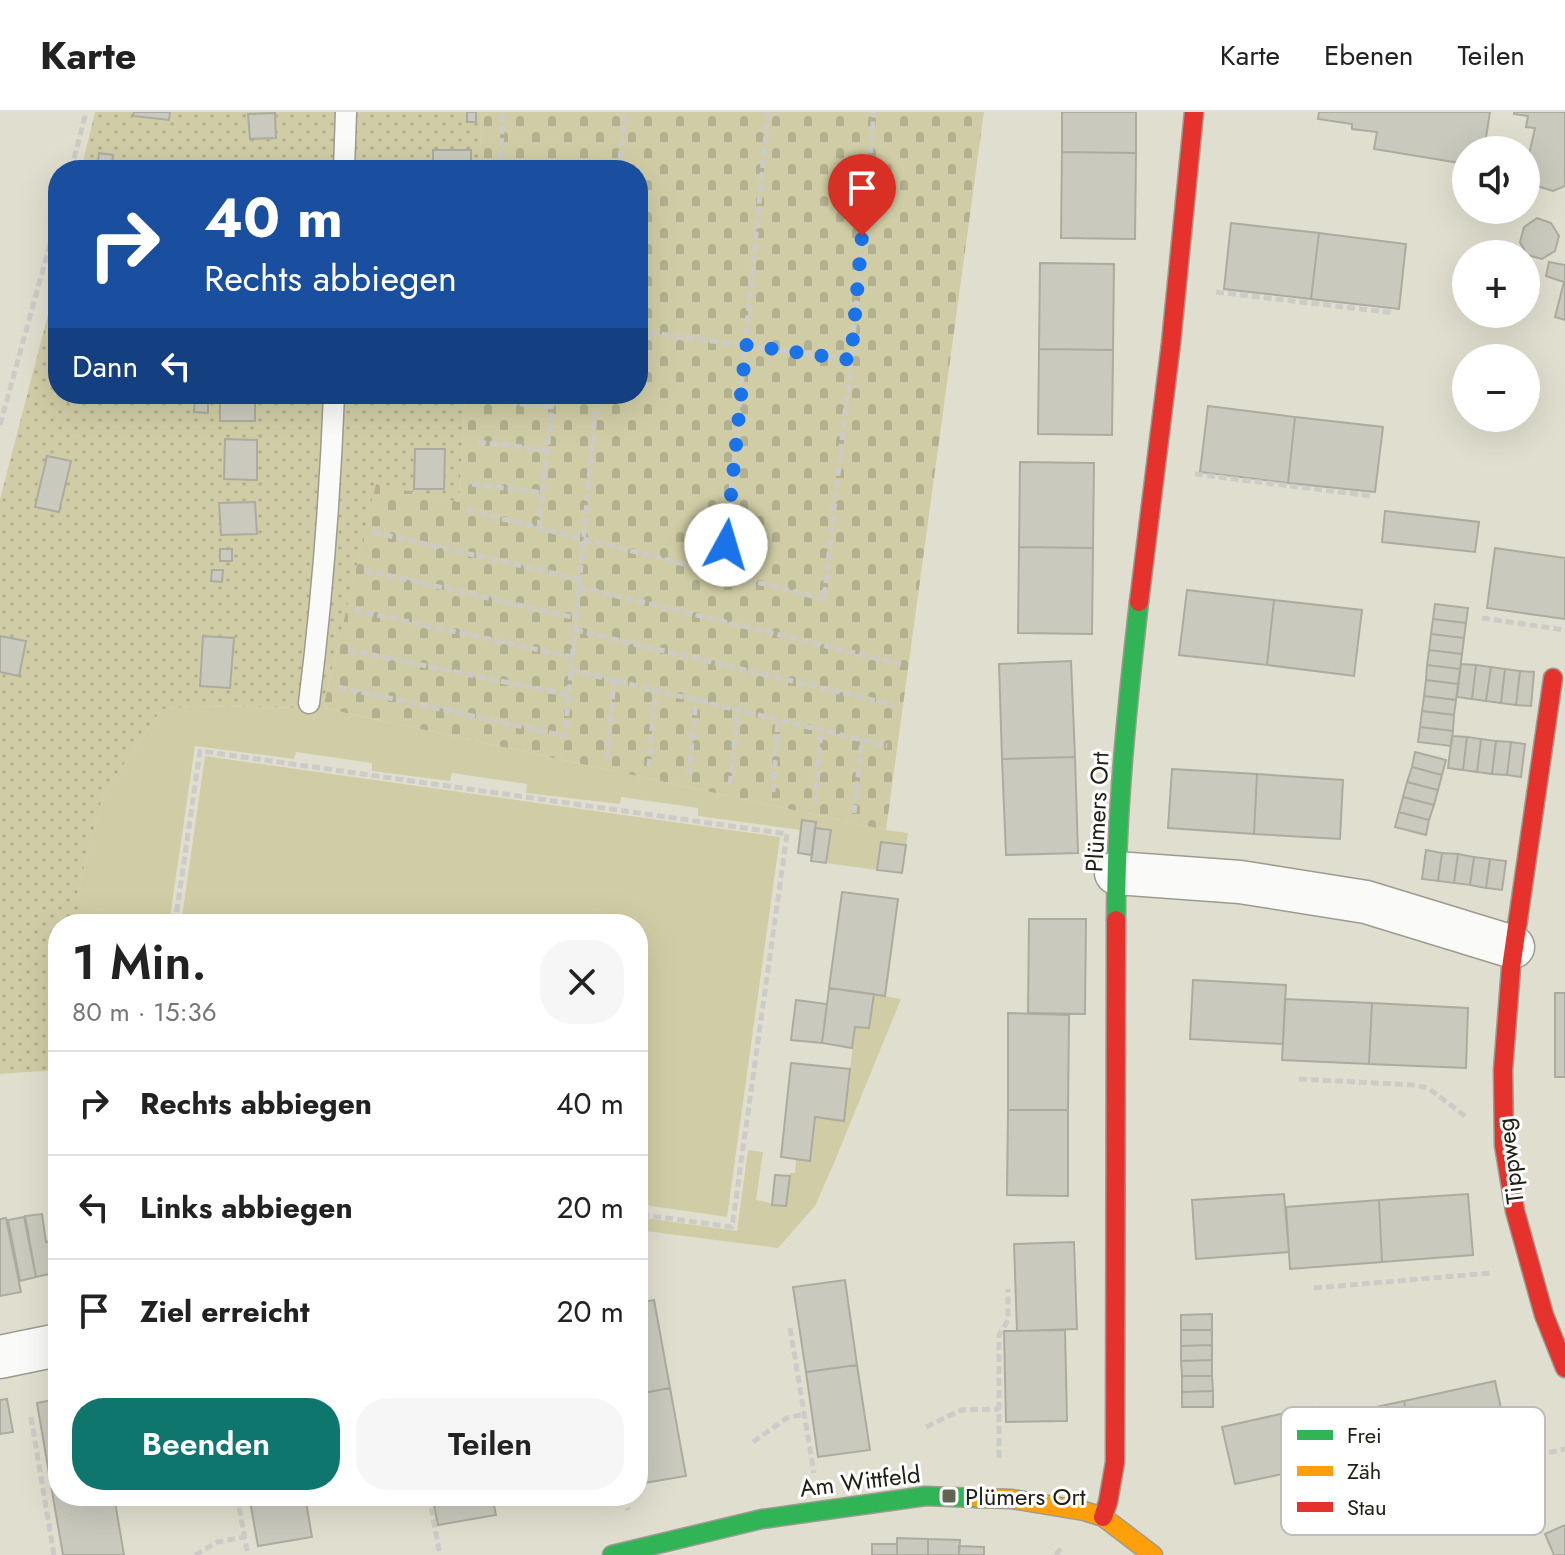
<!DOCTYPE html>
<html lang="de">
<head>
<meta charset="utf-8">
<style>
	body { margin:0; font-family:Jost,sans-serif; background:#f6f6f6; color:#222; height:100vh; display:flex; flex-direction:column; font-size:30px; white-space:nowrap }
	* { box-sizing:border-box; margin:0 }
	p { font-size:26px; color:#767676 }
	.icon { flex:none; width:44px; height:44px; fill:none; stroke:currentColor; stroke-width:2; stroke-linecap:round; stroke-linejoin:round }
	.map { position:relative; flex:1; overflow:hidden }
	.sheet { position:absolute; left:48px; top:802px; width:600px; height:592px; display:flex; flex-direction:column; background:#fff; border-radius:32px; box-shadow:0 8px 32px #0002 }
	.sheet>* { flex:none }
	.banner { position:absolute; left:48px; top:48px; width:600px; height:244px; border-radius:32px; box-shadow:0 8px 32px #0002; background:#1a4fa0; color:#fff; overflow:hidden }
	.buttons { position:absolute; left:1452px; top:24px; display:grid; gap:16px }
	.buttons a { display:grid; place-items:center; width:88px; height:88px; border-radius:50%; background:#fff; box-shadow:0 8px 32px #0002; font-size:40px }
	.pin { position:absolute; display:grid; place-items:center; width:68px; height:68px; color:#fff; margin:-82px -34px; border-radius:50% 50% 50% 0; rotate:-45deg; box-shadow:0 0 8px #0007 }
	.pin .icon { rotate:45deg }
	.me { position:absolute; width:88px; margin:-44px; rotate:6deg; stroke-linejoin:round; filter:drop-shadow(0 0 6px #0008) }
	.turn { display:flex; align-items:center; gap:28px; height:168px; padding:0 24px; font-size:36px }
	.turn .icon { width:104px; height:104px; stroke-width:2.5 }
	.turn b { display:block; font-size:56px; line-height:68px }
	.then { display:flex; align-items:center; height:76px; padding:0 24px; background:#0003; gap:16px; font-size:30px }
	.round { display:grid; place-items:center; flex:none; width:84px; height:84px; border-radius:32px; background:#f6f6f6 }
	.overview { display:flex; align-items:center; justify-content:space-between; height:136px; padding:0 24px }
	h1 { font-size:48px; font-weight:600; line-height:60px }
	.button { display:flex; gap:16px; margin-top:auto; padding:16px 24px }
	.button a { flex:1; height:92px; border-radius:32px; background:#0f766e; color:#fff; font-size:32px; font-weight:600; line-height:92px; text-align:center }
	.button a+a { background:#f6f6f6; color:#222 }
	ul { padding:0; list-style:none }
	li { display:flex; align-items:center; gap:24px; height:104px; padding:0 24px; border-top:2px solid #e0e0e0 }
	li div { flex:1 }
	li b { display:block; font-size:30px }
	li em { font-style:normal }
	header { display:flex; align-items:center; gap:48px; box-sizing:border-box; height:112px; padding:0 40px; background:#fff; border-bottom:2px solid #e0e0e0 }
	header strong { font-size:38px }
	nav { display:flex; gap:44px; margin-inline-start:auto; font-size:28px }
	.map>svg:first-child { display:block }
</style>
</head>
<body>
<header>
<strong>Karte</strong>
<nav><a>Karte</a><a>Ebenen</a><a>Teilen</a></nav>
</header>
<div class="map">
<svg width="1565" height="1443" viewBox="0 0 1565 1443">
	<defs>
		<pattern id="cemetery-stones" width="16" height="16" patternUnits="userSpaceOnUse" patternTransform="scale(2)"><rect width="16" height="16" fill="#d0cda6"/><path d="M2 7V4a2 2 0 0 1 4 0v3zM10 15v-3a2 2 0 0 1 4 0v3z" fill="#b2b08e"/></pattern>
		<pattern id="garden-dots" width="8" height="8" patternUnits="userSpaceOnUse" patternTransform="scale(2)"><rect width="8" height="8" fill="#d0cda6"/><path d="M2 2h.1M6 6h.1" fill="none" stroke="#b2b08e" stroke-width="1.8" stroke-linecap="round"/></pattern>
	</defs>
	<rect width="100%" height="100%" fill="#e0dfcf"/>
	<path fill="#d0cda6" d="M190 594 323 596 886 718 908 721 906 733 877 758 826 751 831 718 815 716 816 710 802 708 801 718 698 704V696L621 685 620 692 526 681 527 672 452 661 450 669 372 659V651L296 640 294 647 195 634 169 812H93L94 801 77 783 103 683 161 598Z
		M205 644 780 725 727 1105 638 1092V812H181Z
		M874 882 901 887 834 1051 815 1094 778 1136 638 1118V1105L737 1119 748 1038 763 1040 756 1088 786 1094 790 1061H795L796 1047 810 1048 815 1005 844 1008 855 915Z"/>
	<path fill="url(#cemetery-stones)" d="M482 0H984L886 718 323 596 376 371 459 390 465 282H638V58H479Z"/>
	<path fill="url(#garden-dots)" d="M95 0H482L479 58H81Z
		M58 164V282H465L459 390 376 372 323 596 190 594 161 598 103 683 77 783 94 801 93 812H58V958L0 962V387Z"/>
	<path fill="#cac9bd" stroke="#acab9f" stroke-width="2" d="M134 0H170L169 8 133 4Z
		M467 0H476V10H467Z
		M1062 0H1136V41L1062 40Z
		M1319 0H1490L1484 38H1466V52L1374 37 1377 20 1352 17V12L1318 7Z
		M1514 0H1565V73L1563 75 1553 79 1540 75 1530 67 1526 56 1535 16 1526 15 1528 4 1514 2Z
		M275 1 276 26 250 27 248 2Z
		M433 38H471V58H433Z
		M1062 40 1136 41 1135 127 1061 126Z
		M99 41 113 43 112 52 98 50Z
		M1537 106 1551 111 1559 124 1555 139 1542 147 1527 143 1520 130 1524 115Z
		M1231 111 1319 121 1311 187 1224 177Z
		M1319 121 1406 132 1399 197 1311 187Z
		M1549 150 1565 153V208L1555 205 1564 170 1546 164Z
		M1040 151 1114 152 1113 238 1039 237Z
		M1039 237 1113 238 1112 323 1038 322Z
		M220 282H255V309H220Z
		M195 285H208V301L194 300Z
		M1208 294 1295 305 1288 371 1200 360Z
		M1295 305 1383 315 1375 380 1288 371Z
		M225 327 257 328V368L224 367Z
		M415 337H445L444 377H414Z
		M47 344 71 349 59 400 35 395Z
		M1020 350 1094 351 1093 436 1019 435Z
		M255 390 257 422 221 423 219 391Z
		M1385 399 1479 410 1475 440 1382 430Z
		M1019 435 1093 436 1092 522 1018 521Z
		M1495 436 1565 446V507L1487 496Z
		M220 437H232V449H220Z
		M212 458H223L222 470 211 469Z
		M1187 478 1274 488 1267 553 1179 543Z
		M1274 488 1362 498 1354 564 1267 553Z
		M1435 492 1468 496 1466 511 1433 507Z
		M1433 507 1466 511 1464 526 1431 522Z
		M1431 522 1464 526 1462 542 1429 538Z
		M0 524 26 529 19 564 0 560Z
		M203 524 234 526 230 576 200 574Z
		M1429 538 1462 542 1460 557 1427 553Z
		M1071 549 1075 645 1002 647 999 552Z
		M1461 552 1476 553 1472 587 1457 585Z
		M1427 553 1460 557 1458 572 1426 568Z
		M1476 553 1491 555 1486 589 1472 587Z
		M1491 555 1505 557 1501 591 1486 589Z
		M1505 557 1520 559 1516 593 1501 591Z
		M1520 559 1534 560 1531 594 1516 593Z
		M1426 568 1458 572 1456 588 1424 584Z
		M1424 584 1456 588 1454 603 1422 599Z
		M1422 599 1454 603 1453 619 1420 615Z
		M1420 615 1453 619 1451 634 1418 630Z
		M1452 624 1467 625 1463 658 1448 656Z
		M1467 625 1481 627 1477 660 1463 658Z
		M1481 627 1496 629 1492 662 1477 660Z
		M1496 629 1511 630 1507 663 1492 662Z
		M1511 630 1525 632 1521 665 1507 663Z
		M1415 640 1446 648 1442 663 1412 655Z
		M1075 645 1078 741 1006 743 1002 647Z
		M1412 655 1442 663 1438 678 1407 670Z
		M1172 657 1257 662 1254 722 1168 716Z
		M1257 662 1343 668 1340 727 1254 722Z
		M1407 670 1438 678 1434 693 1403 685Z
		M1403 685 1434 693 1429 708 1399 700Z
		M1399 700 1429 708 1426 723 1395 715Z
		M802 708 816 710 812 743 798 741Z
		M815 716 831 718 826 751 811 749Z
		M881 730 906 733 902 761 877 758Z
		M1426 738 1442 741 1438 769 1422 767Z
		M1442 741 1458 742 1454 771 1438 769Z
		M1458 742 1474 745 1470 773 1454 771Z
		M1474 745 1490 747 1486 776 1470 773Z
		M1490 747 1506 749 1502 778 1486 776Z
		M842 780 898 787 885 884 829 876Z
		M1029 807H1086L1085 902 1028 901Z
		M1193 868 1286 873 1283 932 1190 927Z
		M829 876 874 882 869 916 855 915 852 936 822 931Z
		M1555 881H1565V965H1555Z
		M1285 887 1372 891 1369 952 1282 948Z
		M796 888 827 892 822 931 791 928Z
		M1372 891 1468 896 1466 956 1369 952Z
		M1008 901 1069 903 1068 998H1008Z
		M791 951 850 957 844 1009 815 1005 810 1049 781 1045Z
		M1008 998H1068V1084L1007 1083Z
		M775 1063 790 1064 786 1094 772 1093Z
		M1284 1082 1289 1140 1196 1147 1192 1088Z
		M1468 1082 1473 1143 1382 1150 1379 1088Z
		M1379 1088 1382 1150 1290 1157 1286 1095Z
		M42 1102 46 1130 58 1127V1160L36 1165 25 1104Z
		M24 1105 36 1165 20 1169 8 1108Z
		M6 1106 21 1180 0 1184V1107Z
		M1074 1130 1077 1217 1017 1219 1014 1132Z
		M845 1168 857 1253 806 1260 793 1175Z
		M654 1188 670 1276 638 1282V1191Z
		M1212 1202V1218H1181V1203Z
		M1065 1218 1067 1309 1006 1310 1004 1219Z
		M1181 1218H1212V1233L1181 1234Z
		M1212 1233V1248L1181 1249V1234Z
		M1212 1248V1264H1182L1181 1249Z
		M857 1253 870 1338 818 1345 806 1260Z
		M1182 1264H1212L1213 1279 1182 1280Z
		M1495 1269 1508 1329 1415 1350 1404 1289Z
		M670 1276 686 1364 638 1372V1282Z
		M1213 1279V1295H1182V1280Z
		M7 1287 13 1320 0 1322V1288Z
		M58 1287V1378L52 1379 37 1291Z
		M1404 1289 1415 1350 1328 1369 1316 1308Z
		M1312 1295 1325 1353 1235 1372 1222 1315Z
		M58 1378V1384H114L124 1443H63L52 1379Z
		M249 1384H305L312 1425 258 1434Z
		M432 1384H492L496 1403 438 1413Z
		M1565 1413V1443H1554L1545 1422Z
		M897 1426 928 1427V1443H897Z
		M928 1427 960 1428 959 1443H928Z
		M872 1432H897V1443H872Z
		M959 1434 984 1435V1443H959Z"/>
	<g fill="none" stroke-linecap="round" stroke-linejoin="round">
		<defs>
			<path id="lane" d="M344 58 346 0
				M309 591C322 488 330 385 334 282"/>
			<path id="street" d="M1116 761 1240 770 1366 790 1513 835
				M0 1245 58 1233"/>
			<path id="fast" d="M1116 808C1116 701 1127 595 1139 490
				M612 1443 762 1407 926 1384 977 1386"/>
			<path id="slow" d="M977 1386 1012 1387 1084 1399 1103 1405 1153 1443"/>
			<path id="jam" d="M1139 490 1171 231 1194 0
				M1553 566 1511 856 1503 958 1504 1033 1515 1099 1544 1203 1565 1256
				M1103 1405 1108 1390 1115 1350 1116 808"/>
		</defs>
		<use href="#lane" stroke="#9c9b8f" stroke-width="23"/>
		<use href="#street" stroke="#9c9b8f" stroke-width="45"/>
		<use href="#fast" stroke="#9c9b8f" stroke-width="21"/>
		<use href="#slow" stroke="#9c9b8f" stroke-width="21"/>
		<use href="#jam" stroke="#9c9b8f" stroke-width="21"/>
		<path stroke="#cccbc7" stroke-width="5" stroke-dasharray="8 4" stroke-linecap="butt" d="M71 58 86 0
			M500 58 503 0
			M619 58 625 0
			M1216 180 1395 201
			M638 219 851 248
			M484 288 552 295
			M0 313 58 103
			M478 330 547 338
			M1195 362 1371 384
			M472 372 543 381
			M467 398 824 487 851 248 874 0
			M539 416 553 282
			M373 420 579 467
			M364 458 576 506
			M723 462 768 0
			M579 475 901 552
			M354 498 572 545
			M1482 506 1565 518
			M575 518 894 593
			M348 538 569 583
			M571 558 887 634
			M338 575 565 624 597 282
			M607 647 614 568
			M649 655 655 578
			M689 663 696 588
			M730 672 738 598
			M773 680 778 608
			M815 691 821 618
			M854 701 862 628
			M175 812 200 639 787 722 732 1115 638 1102
			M1299 967 1413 973 1428 976 1465 1004
			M1314 1176 1491 1161
			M790 1216 814 1361
			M31 1305 54 1443
			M926 1315 961 1298 999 1297
			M753 1330 787 1306 805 1302
			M999 1346V1223L1008 1208V1177
			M237 1384 248 1443
			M429 1384 440 1443
			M625 1384 628 1398
			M1350 1386 1565 1337
			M195 1443 217 1430 245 1425
			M1056 1443 1062 1434"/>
		<use href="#lane" stroke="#fafaf8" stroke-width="20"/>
		<use href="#street" stroke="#fafaf8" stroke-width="42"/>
		<use href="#fast" stroke="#30b455" stroke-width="18"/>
		<use href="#slow" stroke="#ff9f0a" stroke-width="18"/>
		<use href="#jam" stroke="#e5322d" stroke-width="18"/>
	</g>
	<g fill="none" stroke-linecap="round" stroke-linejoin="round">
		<path stroke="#1a73e8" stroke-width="14" stroke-dasharray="0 25.2" d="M726 433 746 233 851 248 862 124"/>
	</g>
	<rect fill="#646356" stroke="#fff" stroke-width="3" x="941" y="1376" width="16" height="16" rx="4"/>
	<g text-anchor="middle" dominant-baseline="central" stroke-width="6" stroke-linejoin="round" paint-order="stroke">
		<g font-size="24" fill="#212015" stroke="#fff">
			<text transform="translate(1097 700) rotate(-87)">Plümers Ort</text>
			<text transform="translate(1510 1049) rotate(-97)">Tippweg</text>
			<text transform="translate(860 1369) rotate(-7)">Am Wittfeld</text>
		</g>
		<g font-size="24" fill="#212015" stroke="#fff" text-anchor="start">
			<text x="965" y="1384">Plümers Ort</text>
		</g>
	</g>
	<rect x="1281" y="1295" width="264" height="128" rx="12" fill="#fff" stroke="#bcbcb9" stroke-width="2"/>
	<rect x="1297" y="1318" width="36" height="10" fill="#30b455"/>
	<rect x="1297" y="1354" width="36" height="10" fill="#ff9f0a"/>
	<rect x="1297" y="1390" width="36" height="10" fill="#e5322d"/>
	<g font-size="22" fill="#212015">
		<text x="1347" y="1331">Frei</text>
		<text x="1347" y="1367">Zäh</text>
		<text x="1347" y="1403">Stau</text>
	</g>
</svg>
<div class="buttons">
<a><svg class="icon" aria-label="sound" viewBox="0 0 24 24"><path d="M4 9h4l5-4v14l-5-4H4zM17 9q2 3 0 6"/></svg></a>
<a>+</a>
<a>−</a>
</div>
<div class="pin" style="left:862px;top:124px;background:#d93025"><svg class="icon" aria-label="arrive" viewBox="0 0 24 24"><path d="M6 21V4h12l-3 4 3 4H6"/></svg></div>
<svg class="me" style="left:726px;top:433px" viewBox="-20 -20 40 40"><circle r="19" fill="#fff"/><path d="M0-13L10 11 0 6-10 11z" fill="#1a73e8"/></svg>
<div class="banner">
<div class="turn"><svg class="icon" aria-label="right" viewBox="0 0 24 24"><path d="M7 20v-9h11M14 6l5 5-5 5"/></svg><div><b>40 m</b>Rechts abbiegen</div></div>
<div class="then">Dann<svg class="icon" aria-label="left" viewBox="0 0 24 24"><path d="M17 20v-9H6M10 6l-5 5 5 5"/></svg></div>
</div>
<section class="sheet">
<div class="overview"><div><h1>1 Min.</h1><p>80 m · 15:36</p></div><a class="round"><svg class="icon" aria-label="close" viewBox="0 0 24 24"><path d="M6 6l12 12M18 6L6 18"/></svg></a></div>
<ul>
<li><svg class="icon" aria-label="right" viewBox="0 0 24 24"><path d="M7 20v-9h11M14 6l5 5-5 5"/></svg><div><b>Rechts abbiegen</b></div><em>40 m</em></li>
<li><svg class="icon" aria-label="left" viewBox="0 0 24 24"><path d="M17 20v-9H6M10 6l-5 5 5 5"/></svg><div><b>Links abbiegen</b></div><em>20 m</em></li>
<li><svg class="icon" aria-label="arrive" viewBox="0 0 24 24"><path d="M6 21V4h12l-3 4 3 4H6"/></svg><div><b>Ziel erreicht</b></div><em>20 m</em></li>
</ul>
<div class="button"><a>Beenden</a><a>Teilen</a></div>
</section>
</div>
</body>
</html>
